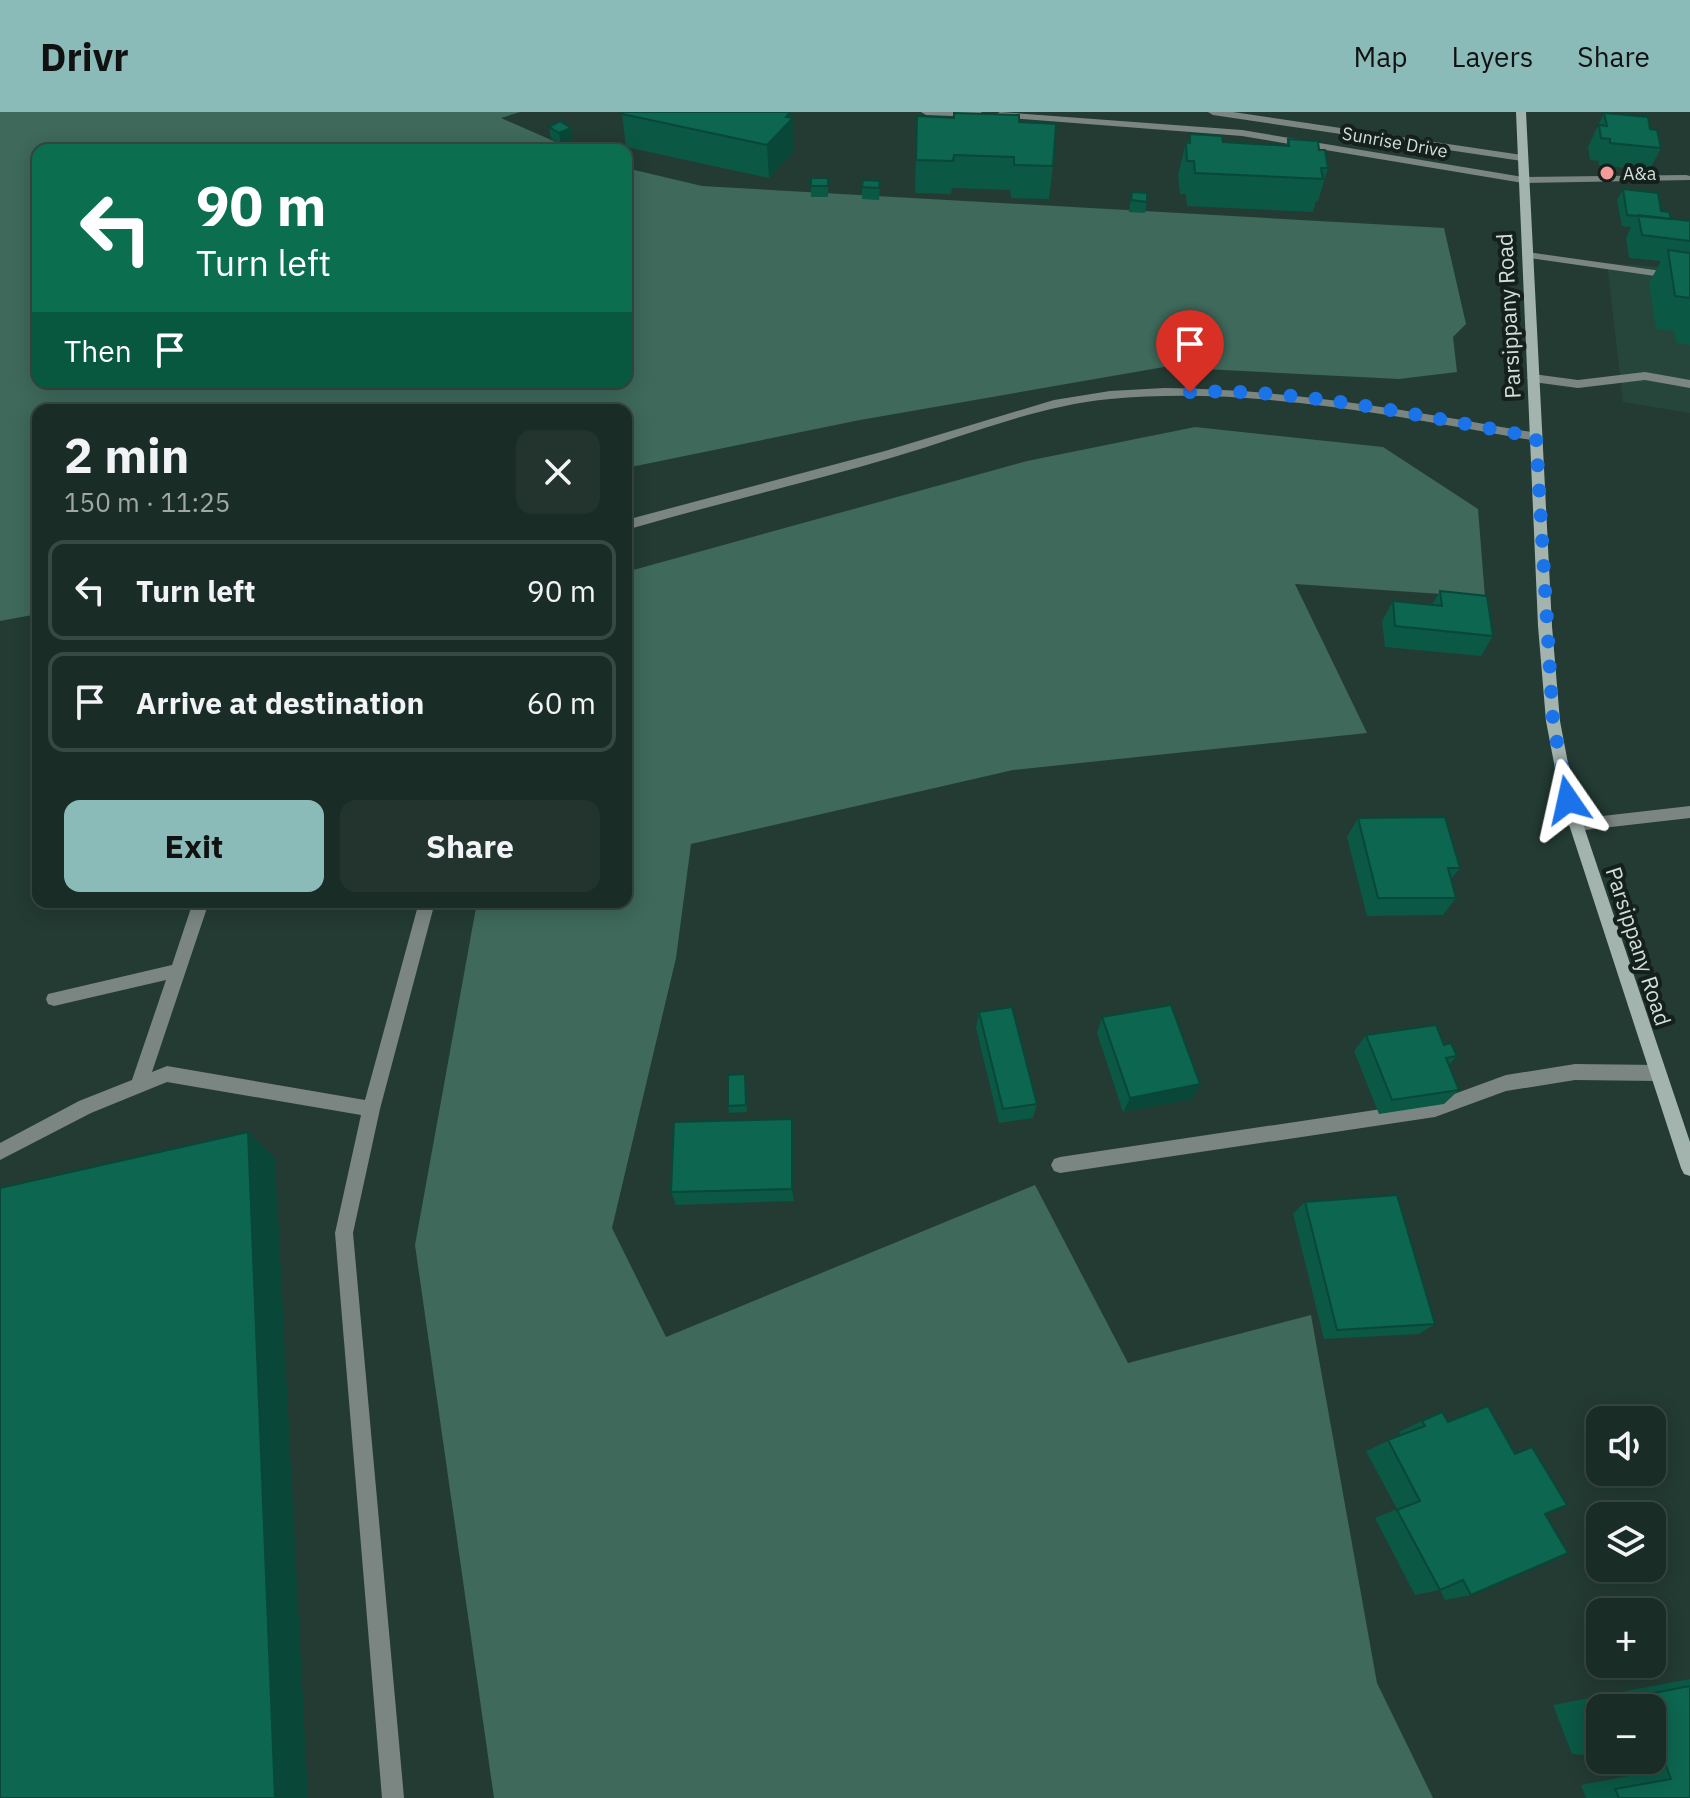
<!DOCTYPE html>
<html lang="en">
<head>
<meta charset="utf-8">
<style>
	body { margin:0; font-family:"IBM Plex Sans",sans-serif; background:#23342e; color:#f1f3f6; height:100vh; display:flex; flex-direction:column; font-size:30px; white-space:nowrap }
	* { box-sizing:border-box; margin:0 }
	p { font-size:26px; color:#9fa7a7 }
	.icon { flex:none; width:44px; height:44px; fill:none; stroke:currentColor; stroke-width:2; stroke-linecap:round; stroke-linejoin:round }
	.map { position:relative; flex:1; overflow:hidden }
	.panel { position:absolute; left:32px; top:292px; width:600px; height:504px; display:flex; flex-direction:column; background:#1a2c26; border-radius:16px; box-shadow:0 4px 20px #0003,0 0 0 2px #384843 }
	.panel>* { flex:none }
	.guide { position:absolute; left:32px; top:32px; width:600px; height:244px; border-radius:16px; box-shadow:0 4px 20px #0003,0 0 0 2px #384843; background:#0b6e4f; color:#fff; overflow:hidden }
	.fabs { position:absolute; left:1586px; top:1294px; display:grid; gap:16px }
	.fabs a { display:grid; place-items:center; width:80px; height:80px; border-radius:16px; background:#1a2c26; box-shadow:0 4px 20px #0003,0 0 0 2px #384843; font-size:40px }
	.pin { position:absolute; display:grid; place-items:center; width:68px; height:68px; color:#fff; margin:-82px -34px; border-radius:50% 50% 50% 0; rotate:-45deg; box-shadow:0 0 8px #0007 }
	.pin .icon { rotate:45deg }
	.me { position:absolute; width:88px; margin:-44px; rotate:349deg; stroke-linejoin:round; filter:drop-shadow(0 0 6px #0008) }
	.turn { display:flex; align-items:center; gap:28px; height:168px; padding:0 32px; font-size:36px }
	.turn .icon { width:104px; height:104px; stroke-width:2.5 }
	.turn b { display:block; font-size:56px; line-height:68px }
	.then { display:flex; align-items:center; height:76px; padding:0 32px; background:#0003; gap:16px; font-size:30px }
	.round { display:grid; place-items:center; flex:none; width:84px; height:84px; border-radius:16px; background:#23342e }
	.summary { display:flex; align-items:center; justify-content:space-between; height:136px; padding:0 32px }
	h1 { font-size:48px; font-weight:800; line-height:60px }
	.button { display:flex; gap:16px; margin-top:auto; padding:16px 32px }
	.button a { flex:1; height:92px; border-radius:16px; background:#8bbbb9; color:#111; font-size:32px; font-weight:800; line-height:92px; text-align:center }
	.button a+a { background:#23342e; color:#f1f3f6 }
	ul { padding:0; list-style:none }
	li { display:flex; align-items:center; gap:24px; height:100px; margin:0 16px 12px; padding:0 16px; border:4px solid #384843; border-radius:16px }
	li div { flex:1 }
	li b { display:block; font-size:30px }
	li em { font-style:normal }
	header { display:flex; align-items:center; gap:48px; box-sizing:border-box; height:112px; padding:0 40px; background:#8bbbb9; color:#111 }
	header strong { font-size:38px }
	nav { display:flex; gap:44px; margin-inline-start:auto; font-size:28px }
	.map>svg:first-child { display:block }
</style>
</head>
<body>
<header>
<strong>Drivr</strong>
<nav><a>Map</a><a>Layers</a><a>Share</a></nav>
</header>
<div class="map">
<svg width="1690" height="1686" viewBox="0 0 1690 1686">
	<rect width="100%" height="100%" fill="#233b33"/>
	<path fill="#26463b" d="M1607 151 1690 157V301L1623 290Z"/>
	<path fill="#3e695b" d="M0 0H520L501 6 574 38H38V270H626V56L702 74 1444 116 1466 212 1453 225 1457 260 1399 267 1164 255 860 308 626 356V298H38V502L0 509Z
		M1195 315 1383 335 1478 397 1485 485 1295 472 1367 621 1013 658 691 732 676 846 612 1116 666 1225 1035 1073 1128 1251 1311 1203 1377 1571 1433 1686H494L415 1133 477 790H626V460L1027 349Z"/>
	<g fill="none" stroke-linecap="round" stroke-linejoin="round">
		<path fill="#7b8682" fill-rule="evenodd" d="M1686 63 1690 64V68L1523 71 1518 68 1523 65Z
			M1527 140 1690 163V169L1523 145 1522 143Z
			M1645 260 1690 268V276L1645 268 1578 276 1533 270 1527 266 1533 262 1578 268Z
			M1164 276C1290 277 1412 299 1536 321L1542 325 1536 329C1396 304 1253 274 1110 287 1036 294 966 324 894 345 806 371 715 392 626 418V408L885 339 1054 288 1110 279Z
			M1690 694V706L1576 719 1568 713 1576 707Z
			M193 790H209L152 960 167 954 365 988 419 790H435L380 997 353 1121 404 1686H382L335 1121 361 1003 167 970 91 1001 0 1048V1031L79 989 132 968 166 868 54 894 48 892 46 887 48 882 172 853Z
			M1575 952 1658 953 1664 956 1666 961 1664 966 1658 969 1575 968 1506 979 1435 1005 1060 1061 1054 1059 1051 1053 1054 1047 1060 1045 1435 989 1506 963Z"/>
		<path fill="#7b8682" fill-rule="evenodd" d="M921 0H981L982 2 977 5 926 3Z
			M1000 0 1242 18 1523 65 1528 68 1523 71 1242 24 996 5 995 3Z
			M1208 0H1233L1522 43 1527 46 1522 49 1213 3Z"/>
		<path fill="#a2b4ad" fill-rule="evenodd" d="M1516 0H1526L1552 514 1560 609 1575 688 1690 1030V1064L1684 1062 1681 1056 1561 688 1546 609 1538 514Z"/>
	</g>
	<path fill="#0b5845" d="M624 0H792L794 39 769 66 626 35 622 2Z
		M1604 1 1650 17 1661 36 1649 59 1599 53V49L1590 48 1588 35Z
		M917 4 1019 10 1053 54 1049 87 1011 86 1010 78 952 76 951 82 915 81Z
		M549 15 573 27 561 33 551 26Z
		M1190 22 1223 30 1286 34 1288 27 1319 38 1328 56 1318 89H1316L1313 100 1187 94 1186 82H1180L1178 63 1186 30H1188Z
		M828 66V85H811V74Z
		M880 69 879 88 862 87V75Z
		M1623 77 1661 99 1671 107 1690 109V233L1676 231 1674 219 1656 217 1649 171 1661 149 1629 146 1626 126 1631 115 1622 114 1617 88Z
		M1132 80 1147 90 1145 101 1129 100Z
		M1440 479 1493 524 1481 544 1385 535 1382 509 1393 489 1432 493Z
		M1358 706 1460 756 1451 767 1456 786 1443 803 1367 804 1347 725Z
		M979 900 1037 992 1033 1006 999 1011 976 916Z
		M1102 905 1200 972 1192 987 1123 1000 1097 921Z
		M1366 923 1444 933 1457 944 1449 953 1459 978 1444 992 1379 1002 1354 939Z
		M746 969 747 1000 729 1001 728 994Z
		M792 1007 794 1089 676 1093 671 1080Z
		M1305 1090 1435 1212 1419 1222 1324 1227 1293 1102Z
		M1422 1309 1448 1310 1515 1341 1532 1335 1545 1402 1471 1483 1445 1488 1440 1478 1415 1483 1375 1406 1397 1397 1366 1339 1401 1323 1399 1320Z
		M1690 1567V1686H1586L1581 1673 1634 1663 1629 1648H1652V1596H1600V1644L1572 1642 1553 1593Z"/>
	<path fill="#094738" d="M790 0H792V7L793 6 794 39 769 66 767 33Z
		M571 16 573 27 561 33 559 21Z
		M1200 972 1192 987 1123 1000 1130 986Z
		M792 1007 793 1021 794 1089 792 1077Z
		M248 1020 275 1046 308 1686H275Z"/>
	<path fill="#0d6650" stroke="#094738" stroke-width="2" d="M624 0H790L786 5 793 6 767 33 622 2Z
		M954 1 1019 3V10L1056 12 1053 54 1014 53V45L954 43 953 49 916 48 917 4 954 6Z
		M1604 1 1648 5 1650 17 1657 18 1661 36 1610 31V27L1601 26 1599 13 1607 14Z
		M560 9 571 16 559 21 549 15Z
		M1190 22 1222 24 1223 30 1289 34 1288 27 1318 29 1319 38H1325L1328 56H1321L1323 67 1195 61 1194 49H1187L1186 30 1190 31Z
		M811 66H828V74H811Z
		M863 68 880 69 879 76 862 75Z
		M1623 77 1658 81 1661 99 1669 100 1671 107 1627 103Z
		M1132 80 1147 81V90L1131 88Z
		M1638 103 1690 109V129L1642 123Z
		M1668 138 1690 141V186L1675 184Z
		M1440 479 1487 484 1493 524 1395 514 1393 489 1442 494Z
		M1445 705 1460 756H1448L1456 786H1378L1358 706Z
		M1171 893 1200 972 1130 986 1102 905Z
		M1012 895 1037 992 1003 997 979 900Z
		M1436 913 1444 933 1451 931 1457 944 1446 946 1459 978 1392 988 1366 923Z
		M745 962 746 993 728 994V963Z
		M792 1007V1077L671 1080 674 1010Z
		M248 1020 275 1686H0V1076Z
		M1397 1083 1435 1212 1337 1218 1305 1090Z
		M1488 1294 1515 1342 1532 1335 1567 1393 1545 1402 1568 1441 1471 1483 1463 1468 1440 1478 1397 1398 1420 1389 1388 1328 1425 1314 1422 1309 1442 1300 1448 1310Z
		M1690 1574V1686H1619L1615 1677 1671 1667 1659 1635 1652 1636V1596H1600V1632L1585 1594Z"/>
	<g fill="none" stroke-linecap="round" stroke-linejoin="round">
		<path stroke="#1a73e8" stroke-width="14" stroke-dasharray="0 25.2" d="M1190 280C1298 275 1428 306 1536 325L1553 609 1568 688"/>
	</g>
	<circle fill="#f59b9a" stroke="#151f1b" stroke-width="3" cx="1607" cy="61" r="8"/>
	<g text-anchor="middle" dominant-baseline="central" stroke-width="8" stroke-linejoin="round" paint-order="stroke">
		<g font-size="18" fill="#d1dfda" stroke="#151f1b">
			<text transform="translate(1395 30) rotate(10)">Sunrise Drive</text>
		</g>
		<g font-size="18" fill="#d1dfda" stroke="#151f1b" text-anchor="start">
			<text x="1623" y="61">A&amp;a</text>
		</g>
		<g font-size="22" fill="#d1dfda" stroke="#151f1b">
			<text transform="translate(1508 204) rotate(-93)">Parsippany Road</text>
			<text transform="translate(1639 834) rotate(72)">Parsippany Road</text>
		</g>
	</g>
</svg>
<div class="fabs">
<a><svg class="icon" aria-label="sound" viewBox="0 0 24 24"><path d="M4 9h4l5-4v14l-5-4H4zM17 9q2 3 0 6"/></svg></a>
<a><svg class="icon" aria-label="layers" viewBox="0 0 24 24"><path d="M12 4l9 5-9 5-9-5zM3 14l9 5 9-5"/></svg></a>
<a>+</a>
<a>−</a>
</div>
<div class="pin" style="left:1190px;top:280px;background:#d93025"><svg class="icon" aria-label="arrive" viewBox="0 0 24 24"><path d="M6 21V4h12l-3 4 3 4H6"/></svg></div>
<svg class="me" style="left:1568px;top:688px" viewBox="-20 -20 40 40"><path d="M0-17L14 15 0 8-14 15z" fill="#1a73e8" stroke="#fff" stroke-width="4"/></svg>
<div class="guide">
<div class="turn"><svg class="icon" aria-label="left" viewBox="0 0 24 24"><path d="M17 20v-9H6M10 6l-5 5 5 5"/></svg><div><b>90 m</b>Turn left</div></div>
<div class="then">Then<svg class="icon" aria-label="arrive" viewBox="0 0 24 24"><path d="M6 21V4h12l-3 4 3 4H6"/></svg></div>
</div>
<section class="panel">
<div class="summary"><div><h1>2 min</h1><p>150 m · 11:25</p></div><a class="round"><svg class="icon" aria-label="close" viewBox="0 0 24 24"><path d="M6 6l12 12M18 6L6 18"/></svg></a></div>
<ul>
<li><svg class="icon" aria-label="left" viewBox="0 0 24 24"><path d="M17 20v-9H6M10 6l-5 5 5 5"/></svg><div><b>Turn left</b></div><em>90 m</em></li>
<li><svg class="icon" aria-label="arrive" viewBox="0 0 24 24"><path d="M6 21V4h12l-3 4 3 4H6"/></svg><div><b>Arrive at destination</b></div><em>60 m</em></li>
</ul>
<div class="button"><a>Exit</a><a>Share</a></div>
</section>
</div>
</body>
</html>
